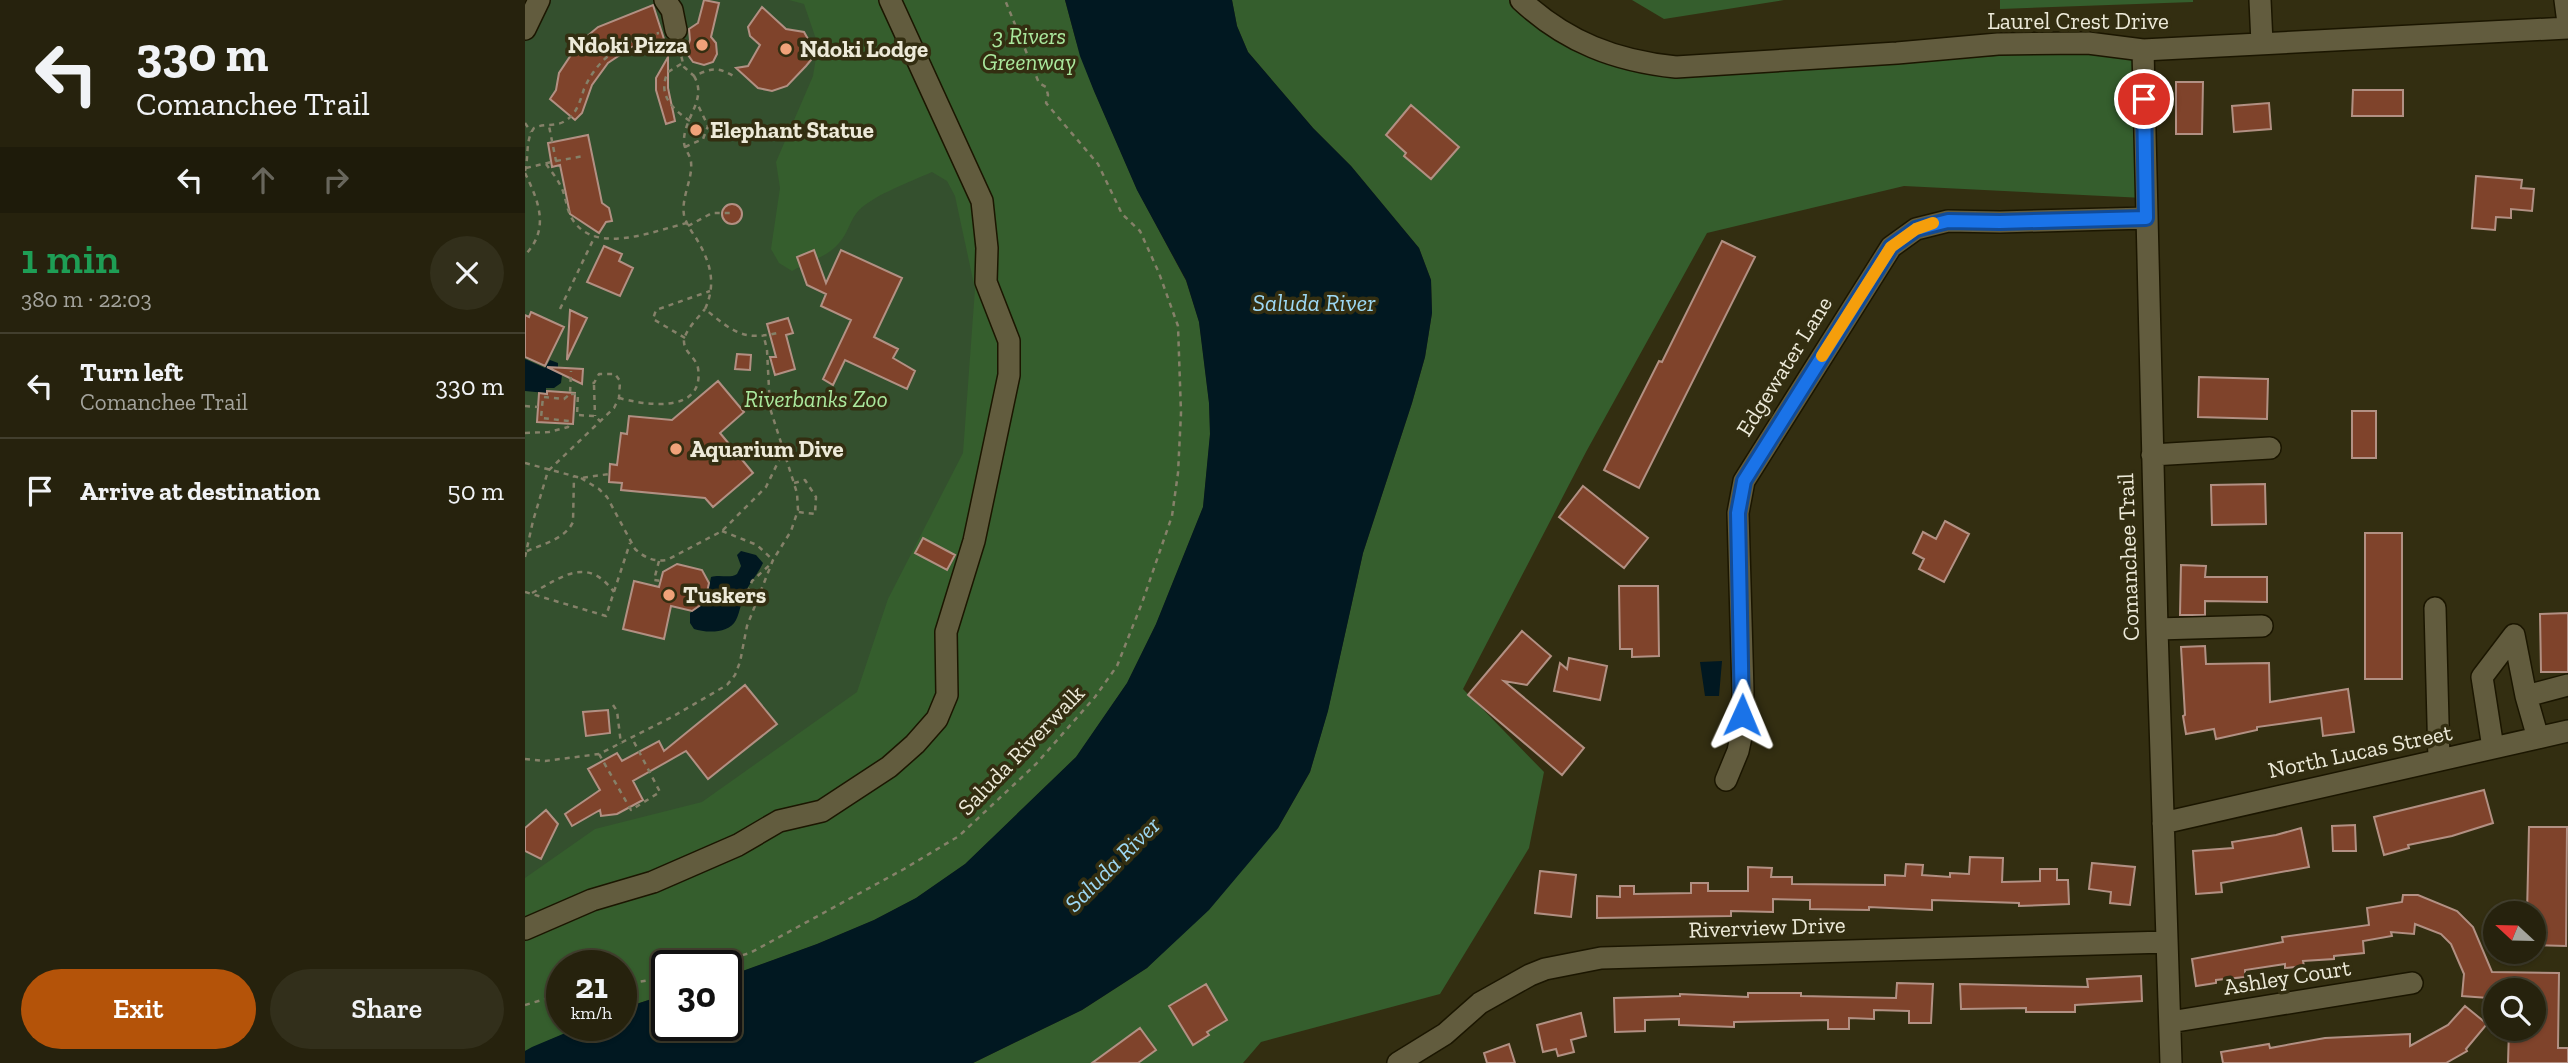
<!DOCTYPE html>
<html lang="en">
<head>
<meta charset="utf-8">
<style>
	body { margin:0; font-family:"Zilla Slab",serif; background:#322f1b; color:#f1f3f6; height:100vh; display:flex; flex-direction:column; font-size:26px; white-space:nowrap }
	* { box-sizing:border-box; margin:0 }
	p { font-size:23px; color:#a4a49d }
	.icon { flex:none; width:38px; height:38px; fill:none; stroke:currentColor; stroke-width:2; stroke-linecap:round; stroke-linejoin:round }
	.map { position:relative; flex:1; overflow:hidden }
	.details { display:flex; flex-direction:column; background:#26220d; width:525px }
	.details>* { flex:none }
	.top-card { background:#26220d; color:#f1f3f6; overflow:hidden }
	.needle { width:46px; rotate:292deg }
	.buttons { position:absolute; left:1958px; top:901px; display:grid; gap:14px }
	.buttons a { display:grid; place-items:center; width:63px; height:63px; border-radius:50%; background:#26220d; box-shadow:0 2px 5px #0004,0 0 0 2px #423f2e; font-size:35px }
	.speed { position:absolute; left:21px; top:950px; display:flex; gap:14px; font-size:35px; font-weight:700; text-align:center }
	.speed>* { display:grid; place-content:center; width:91px; height:91px; border-radius:50%; background:#26220d; box-shadow:0 2px 5px #0004,0 0 0 2px #423f2e; line-height:1 }
	.speed small { font-size:18px; font-weight:400 }
	.speed .limit { border:4px solid #111; border-radius:10px; background:#fff; color:#111 }
	.pin { position:absolute; display:grid; place-items:center; width:60px; height:60px; color:#fff; margin:-30px; border:4px solid #fff; border-radius:50%; box-shadow:0 2px 7px #0007 }
	.me { position:absolute; width:77px; margin:-38px; rotate:1deg; stroke-linejoin:round; filter:drop-shadow(0 0 5px #0008) }
	.turn { display:flex; align-items:center; gap:24px; height:147px; padding:0 21px; font-size:32px }
	.turn .icon { width:91px; height:91px; stroke-width:2.5 }
	.turn b { display:block; font-size:49px; line-height:60px }
	.lanes { display:flex; align-items:center; height:66px; padding:0 21px; background:#0003; justify-content:center; gap:35px; direction:ltr }
	.lanes .off { opacity:.35 }
	.round { display:grid; place-items:center; flex:none; width:74px; height:74px; border-radius:37px; background:#322f1b }
	.head { display:flex; align-items:center; justify-content:space-between; height:119px; padding:0 21px }
	h1 { font-size:42px; font-weight:600; line-height:52px; color:#1e9e55 }
	.action { display:flex; gap:14px; margin-top:auto; padding:14px 21px }
	.action a { flex:1; height:80px; border-radius:42px; background:#b45309; color:#fff; font-size:28px; font-weight:600; line-height:80px; text-align:center }
	.action a+a { background:#322f1b; color:#f1f3f6 }
	ul { padding:0; list-style:none }
	li { display:flex; align-items:center; gap:21px; height:105px; padding:0 21px; border-top:2px solid #423f2e }
	li div { flex:1 }
	li b { display:block; font-size:26px }
	li em { font-style:normal }
	main { display:flex; flex:1; min-height:0 }
	.map>svg:first-child { display:block }
</style>
</head>
<body>
<main>
<section class="details">
<div class="top-card">
<div class="turn"><svg class="icon" aria-label="left" viewBox="0 0 24 24"><path d="M17 20v-9H6M10 6l-5 5 5 5"/></svg><div><b>330 m</b>Comanchee Trail</div></div>
<div class="lanes"><svg class="icon" aria-label="left" viewBox="0 0 24 24"><path d="M17 20v-9H6M10 6l-5 5 5 5"/></svg><svg class="icon off" aria-label="ahead" viewBox="0 0 24 24"><path d="M12 20V5M6 11l6-6 6 6"/></svg><svg class="icon off" aria-label="right" viewBox="0 0 24 24"><path d="M7 20v-9h11M14 6l5 5-5 5"/></svg></div>
</div>
<div class="head"><div><h1>1 min</h1><p>380 m · 22:03</p></div><a class="round"><svg class="icon" aria-label="close" viewBox="0 0 24 24"><path d="M6 6l12 12M18 6L6 18"/></svg></a></div>
<ul>
<li><svg class="icon" aria-label="left" viewBox="0 0 24 24"><path d="M17 20v-9H6M10 6l-5 5 5 5"/></svg><div><b>Turn left</b><p>Comanchee Trail</p></div><em>330 m</em></li>
<li><svg class="icon" aria-label="arrive" viewBox="0 0 24 24"><path d="M6 21V4h12l-3 4 3 4H6"/></svg><div><b>Arrive at destination</b></div><em>50 m</em></li>
</ul>
<div class="action"><a>Exit</a><a>Share</a></div>
</section>
<div class="map">
<svg width="2043" height="1063" viewBox="0 0 2043 1063">
	<rect width="100%" height="100%" fill="#332e11"/>
	<path fill="#34502e" d="M7 0H407L438 62 598 352 561 254 509 165 427 0H536L569 91 612 190 661 281 674 322 684 403 685 434 678 507 631 624 602 683 551 757 440 864 391 898 349 920 292 944 201 977V966H142V994L96 1001V966H37V1011L0 1027V980L38 963 138 934 273 878 402 804 505 707 567 610 605 517 619 443 610 381 599 353 561 534 452 709 360 792 253 837 0 956V14Z"/>
	<path fill="#355e2d" d="M264 0H540L555 56 569 91 612 190 661 281 674 322 684 403 685 434 678 507 631 624 602 683 551 757 440 864 391 898 349 920 292 944 201 977V966H142V994L96 1009V966H37V1026H57L0 1051V878L70 829 177 802 332 692 363 599 438 453 450 289 430 196 422 181 407 172C385 182 351 194 334 210 325 219 323 234 314 243 303 257 282 262 267 271L254 263 246 249 255 188 251 162 288 76 293 45 279 4Z
		M707 0H999L1093 58 1291 68 1623 46 1619 198 1379 186 1182 233 1061 452 938 689 1019 772 1004 848 915 994 736 1042 718 1063H448L557 1010 622 968 753 828 785 772 803 710 838 553 887 403 900 357 907 313 906 280 894 248 826 166 788 128 723 52 712 26Z
		M1107 0H1259L1139 19Z
		M1475 0H1668V2L1475 9Z"/>
	<path fill="#011821" d="M540 0H707L712 26 723 52 788 128 826 166 894 248 906 280 907 313 900 357 887 403 838 553 803 711 785 772 753 828 684 910 622 968 557 1010 448 1063H0V1051L7 1047 57 1026H96V1009L142 994V1026H201V977L292 944 349 920 391 898 440 864 551 757 602 683 631 624 678 507 685 434 684 403 674 322 661 280 612 190 569 91 555 56Z
		M0 359 20 368 25 360 33 363V367H38L36 383 29 388H21V393L0 391Z
		M216 551 231 555 238 563C233 574 225 582 220 593 216 602 215 612 211 620 204 634 181 633 169 629L165 623V613L181 602 186 577C196 574 204 579 212 574L216 566 212 555Z
		M1197 661 1194 696H1180L1175 662Z"/>
	<path fill="#7f432b" stroke="#b29083" stroke-width="2" d="M179 0 194 3 186 37 191 43 192 54 188 62 179 65 168 62 161 52 165 40 164 29 173 23Z
		M128 5 139 39 107 47 83 63 67 85 57 113 50 120 25 99 31 90 34 73 54 43 73 27Z
		M237 7 261 29 279 32 287 46 286 60 281 66 262 86 247 91 233 88 211 68 223 66 235 45 225 36 223 27Z
		M143 57V88L150 121 141 124 131 90V78Z
		M1651 82H1678L1677 134H1651Z
		M1828 90H1878V116H1827Z
		M1744 103 1746 129 1709 132 1707 106Z
		M886 105 934 147 906 179 879 156 881 153 861 135Z
		M63 135 77 203 84 208 87 221 81 222 74 233 45 214 35 165 27 167 23 143Z
		M1951 176 1997 180 1996 188 2009 189 2007 211 1986 209V218L1971 217 1970 230 1947 228Z
		M197 214a10 10 0 1 1 20 0a10 10 0 1 1-20 0Z
		M1197 241 1230 257 1114 488 1079 470 1134 361 1137 362Z
		M79 246 97 254 94 261 108 268 95 296 62 282Z
		M289 250 301 283 316 250 377 278 349 337 373 349 368 358 390 371 382 389 320 360 308 385 298 379 326 320 296 306 301 294 282 285 272 257Z
		M45 310 62 318 42 360V359Z
		M6 312 39 327 20 366 0 357V315L4 317Z
		M263 318 268 333 261 335 270 369 250 375 245 357H251L242 324Z
		M212 354 226 355 225 370 210 369Z
		M22 367 58 369 57 384Z
		M1674 377 1743 379 1742 419 1673 417Z
		M193 381 219 412 195 433 228 473 188 507 180 498 96 490 97 483 84 482 85 464 92 465 96 433 102 434 104 416 147 420Z
		M22 391 50 393 48 424 12 422 14 393 22 394Z
		M1827 411H1851V458H1827Z
		M1740 484 1741 524 1687 525 1686 485Z
		M1058 486 1123 538 1099 568 1034 517Z
		M1420 521 1444 534 1419 582 1394 569 1399 559 1388 553 1398 532 1411 539Z
		M1840 533H1877V679H1840Z
		M398 538 430 555 422 570 390 553Z
		M152 564 177 570 184 583 180 602 167 611 146 606 139 639 98 629 109 581 134 587 138 572Z
		M1656 565 1681 566 1680 577H1742V602L1680 601V615H1655Z
		M1094 586H1133L1134 656 1107 657V649H1095Z
		M2043 613V672H2016L2015 614Z
		M997 631 1026 656 1002 685 979 681 1059 748 1037 775 943 695Z
		M1680 646 1681 664 1744 663 1745 702 1823 689 1829 732 1798 736 1796 718 1732 727V730L1691 739 1689 729 1661 734 1658 716 1660 715 1656 647Z
		M1044 658 1082 666 1075 700 1029 691 1035 663 1042 669Z
		M220 685 252 724 183 779 161 751 108 781 118 800 92 814 76 816 75 810 47 826 40 814 75 790 63 769 92 753 97 761 134 741 139 751Z
		M83 710 85 733 61 736 58 712Z
		M1959 790 1968 823 1927 836 1883 845 1884 848 1859 855 1849 817Z
		M21 810 33 824 16 859 0 851V828Z
		M1830 825 1831 851H1808L1807 826Z
		M2004 827H2042L2041 946 2009 945V914H2002Z
		M1776 828 1784 867 1696 883 1697 892 1671 894 1668 851 1708 848 1707 842 1751 835Z
		M1445 857 1478 858 1477 882 1515 881V869H1532V880H1543L1544 904 1494 906V903L1407 900V910L1344 907V910L1285 909V900L1248 899V912L1206 911V916L1072 918V896L1095 897V886H1109V894L1166 893V883H1183V891H1223V867L1247 868 1246 877H1267V884L1360 885V875L1380 876 1381 864 1398 865 1397 875 1425 877V873L1444 874Z
		M1567 863 1610 867 1605 905 1585 903 1586 892 1564 889Z
		M1015 871 1051 875 1046 917 1010 913Z
		M1878 895H1893L1932 911 1948 927 1967 972 2034 973 2033 1048H2043V1063H1983L1984 1029H2009V990H1964L1963 998 1937 996 1939 974 1926 944 1916 934 1890 924 1889 934 1866 932 1867 936 1838 941 1839 953 1809 956V959L1778 961 1779 966 1760 968V964L1720 970V977L1691 980V983L1671 986 1667 959 1758 942 1757 937 1844 925 1842 908 1877 902Z
		M1616 976 1617 1001 1550 1005V1012H1501V1008L1436 1009 1435 984 1563 987 1562 979Z
		M1372 983 1408 984 1406 1023H1384V1011L1349 1010V1019L1324 1018V1029H1303V1020L1209 1022V1027L1154 1025V1019L1120 1020V1031L1090 1032 1089 998 1155 996V994L1223 997V993H1276V996L1371 998Z
		M681 984 702 1020 682 1032 684 1035 668 1045 644 1006Z
		M1940 1006 1962 1024 1941 1049 1942 1051 1921 1063H1698L1696 1052 1744 1044 1745 1048 1800 1038 1885 1034V1046L1923 1025Z
		M1056 1013 1061 1036 1046 1040 1049 1052 1033 1056 1031 1049 1018 1052 1012 1025Z
		M615 1028 631 1050 613 1063H567Z
		M984 1044 990 1063H962L959 1053Z"/>
	<g fill="none" stroke-linecap="round" stroke-linejoin="round">
		<defs>
			<path id="minor" d="M140 0 147 10 151 30
				M996 0C1041 42 1091 61 1151 67L1372 53 1473 44 1563 43 1618 50 2043 28
				M1735 0 1737 43
				M2040 0 2043 23
				M0 29 14 0
				M1618 50 1632 629 1646 1063
				M1627 455 1745 448
				M1910 608 1914 760
				M1632 629 1737 626
				M2001 696 2043 685
				M1968 748 1957 677 1989 635 2001 696 2013 738
				M1201 780 1213 751 1216 737 1218 692 1213 513 1219 481 1366 247 1391 229 1423 221 1475 222 1621 218
				M1638 823 2043 731
				M0 929 67 900 128 882 213 845 254 821 297 811 364 767 390 744 412 719 422 695 421 632 449 541 484 375V341L461 282 462 248 457 201 365 0
				M1645 1022 1887 983
				M873 1063 920 1034 955 1003 1005 975 1020 969 1076 958 1642 942"/>
		</defs>
		<use href="#minor" stroke="#1b1600" stroke-width="24"/>
		<path stroke="#858169" stroke-width="2.5" stroke-dasharray="5 5" stroke-linecap="butt" d="M154 47 159 67 169 76C189 67 193 67 212 78
			M156 64 143 72C132 94 147 109 165 121
			M169 76C183 100 158 118 159 142 159 149 165 154 166 162 168 179 156 197 159 215 161 223 166 231 171 238 185 261 192 283 180 309 208 332 219 342 256 332
			M0 123 6 132
			M160 147 178 139 183 126 172 103
			M31 161 59 156
			M21 164C27 172 34 181 38 191 41 200 42 209 46 217 68 257 128 231 162 223
			M1 168 31 161 24 126
			M0 171C4 157 0 140 9 128 19 123 31 127 40 121 52 114 55 101 59 89 73 57 100 39 134 33
			M0 173C14 202 25 229 0 255
			M163 226 187 213H206
			M35 309 70 236
			M160 338 128 319 131 310 185 291
			M69 385 70 416
			M46 394H53L52 415 70 416 75 421
			M94 398C120 405 180 415 173 368 171 357 158 352 159 340 161 329 173 318 180 309
			M0 406 13 407
			M0 433 24 432 43 427 44 421 16 418 18 397 39 399 45 394 46 371
			M0 463 56 478 84 474
			M56 478 74 489 82 497 110 549C120 558 129 562 142 560L197 531 241 487 258 452
			M269 483 280 480 291 497 290 514 273 512
			M197 531 232 545 248 560
			M2 551C18 544 40 539 48 522L49 476
			M0 557 8 521 23 471 89 408 94 398 95 381 90 374H74L69 383H65
			M134 561 129 580 136 581
			M0 592 81 616 105 543
			M7 593C39 576 62 556 89 592
			M234 595 223 591 227 581 247 563
			M88 705 92 711 96 744
			M74 754 106 810 135 792 108 740
			M0 759 20 761 74 754 147 717 202 685 210 675 215 662 222 626 248 560 266 531 273 510 272 493 245 408 242 350 239 337
			M179 966 225 953 379 869 434 836 511 764 570 697 592 666 617 603 647 516 653 473 656 413 653 326 634 273 615 231 597 214 573 164 521 103 523 95 521 87 514 83 480 0
			M96 985 142 977
			M0 1005 37 994"/>
		<use href="#minor" stroke="#625c3e" stroke-width="21"/>
	</g>
	<g fill="none" stroke-linecap="round" stroke-linejoin="round">
		<defs>
			<path id="route" d="M1217 715 1213 513 1219 481 1366 247 1391 229 1423 221 1475 222 1621 218 1619 99"/>
		</defs>
		<use href="#route" stroke="#114b97" stroke-width="18"/>
		<use href="#route" stroke="#1a73e8" stroke-width="12"/>
		<path stroke="#f59e0b" stroke-width="12" d="M1297 356 1366 247 1391 229 1408 223"/>
	</g>
	<g fill="#f0a279" stroke="#332e11" stroke-width="2.5">
		<circle cx="177" cy="45" r="7"/>
		<circle cx="261" cy="49" r="7"/>
		<circle cx="171" cy="130" r="7"/>
		<circle cx="151" cy="449" r="7"/>
		<circle cx="144" cy="595" r="7"/>
	</g>
	<g text-anchor="middle" dominant-baseline="central" stroke-width="7" stroke-linejoin="round" paint-order="stroke">
		<g font-size="23" fill="#edead9" stroke="#332e11">
			<text x="1553" y="21">Laurel Crest Drive</text>
			<text transform="translate(1259 366) rotate(-58)">Edgewater Lane</text>
			<text transform="translate(1603 557) rotate(-92)">Comanchee Trail</text>
			<text transform="translate(496 750) rotate(-46)">Saluda Riverwalk</text>
			<text transform="translate(1835 751) rotate(-12)">North Lucas Street</text>
			<text transform="translate(1242 927) rotate(-2)">Riverview Drive</text>
			<text transform="translate(1762 977) rotate(-9)">Ashley Court</text>
		</g>
		<g font-size="23" font-style="italic" fill="#aae89d" stroke="#332e11">
			<text x="504" y="36">3 Rivers<tspan x="504" dy="26">Greenway</tspan></text>
			<text x="291" y="399">Riverbanks Zoo</text>
		</g>
		<g font-size="23" font-weight="bold" fill="#edead9" stroke="#332e11" text-anchor="start">
			<text x="163" y="45" text-anchor="end">Ndoki Pizza</text>
			<text x="275" y="49">Ndoki Lodge</text>
			<text x="185" y="130">Elephant Statue</text>
			<text x="165" y="449">Aquarium Dive</text>
			<text x="158" y="595">Tuskers</text>
		</g>
		<g font-size="24" font-style="italic" fill="#9dd8f4" stroke="#332e11">
			<text x="789" y="302">Saluda River</text>
			<text transform="translate(587 864) rotate(-45)">Saluda River</text>
		</g>
	</g>
</svg>
<div class="buttons">
<a><svg class="needle" viewBox="-14 -14 28 28"><path d="M0-13l5 13h-10z" fill="#e53935"/><path d="M0 13l5-13h-10z" fill="#a4a49d"/></svg></a>
<a><svg class="icon" aria-label="search" viewBox="0 0 24 24"><circle cx="10" cy="10" r="6"/><path d="M15 15l6 6"/></svg></a>
</div>
<div class="speed"><div>21<small>km/h</small></div><div class="limit">30</div></div>
<div class="pin" style="left:1619px;top:99px;background:#d93025"><svg class="icon" aria-label="arrive" viewBox="0 0 24 24"><path d="M6 21V4h12l-3 4 3 4H6"/></svg></div>
<svg class="me" style="left:1217px;top:715px" viewBox="-20 -20 40 40"><path d="M0-17L14 15 0 8-14 15z" fill="#1a73e8" stroke="#fff" stroke-width="4"/></svg>
</div>
</main>
</body>
</html>
